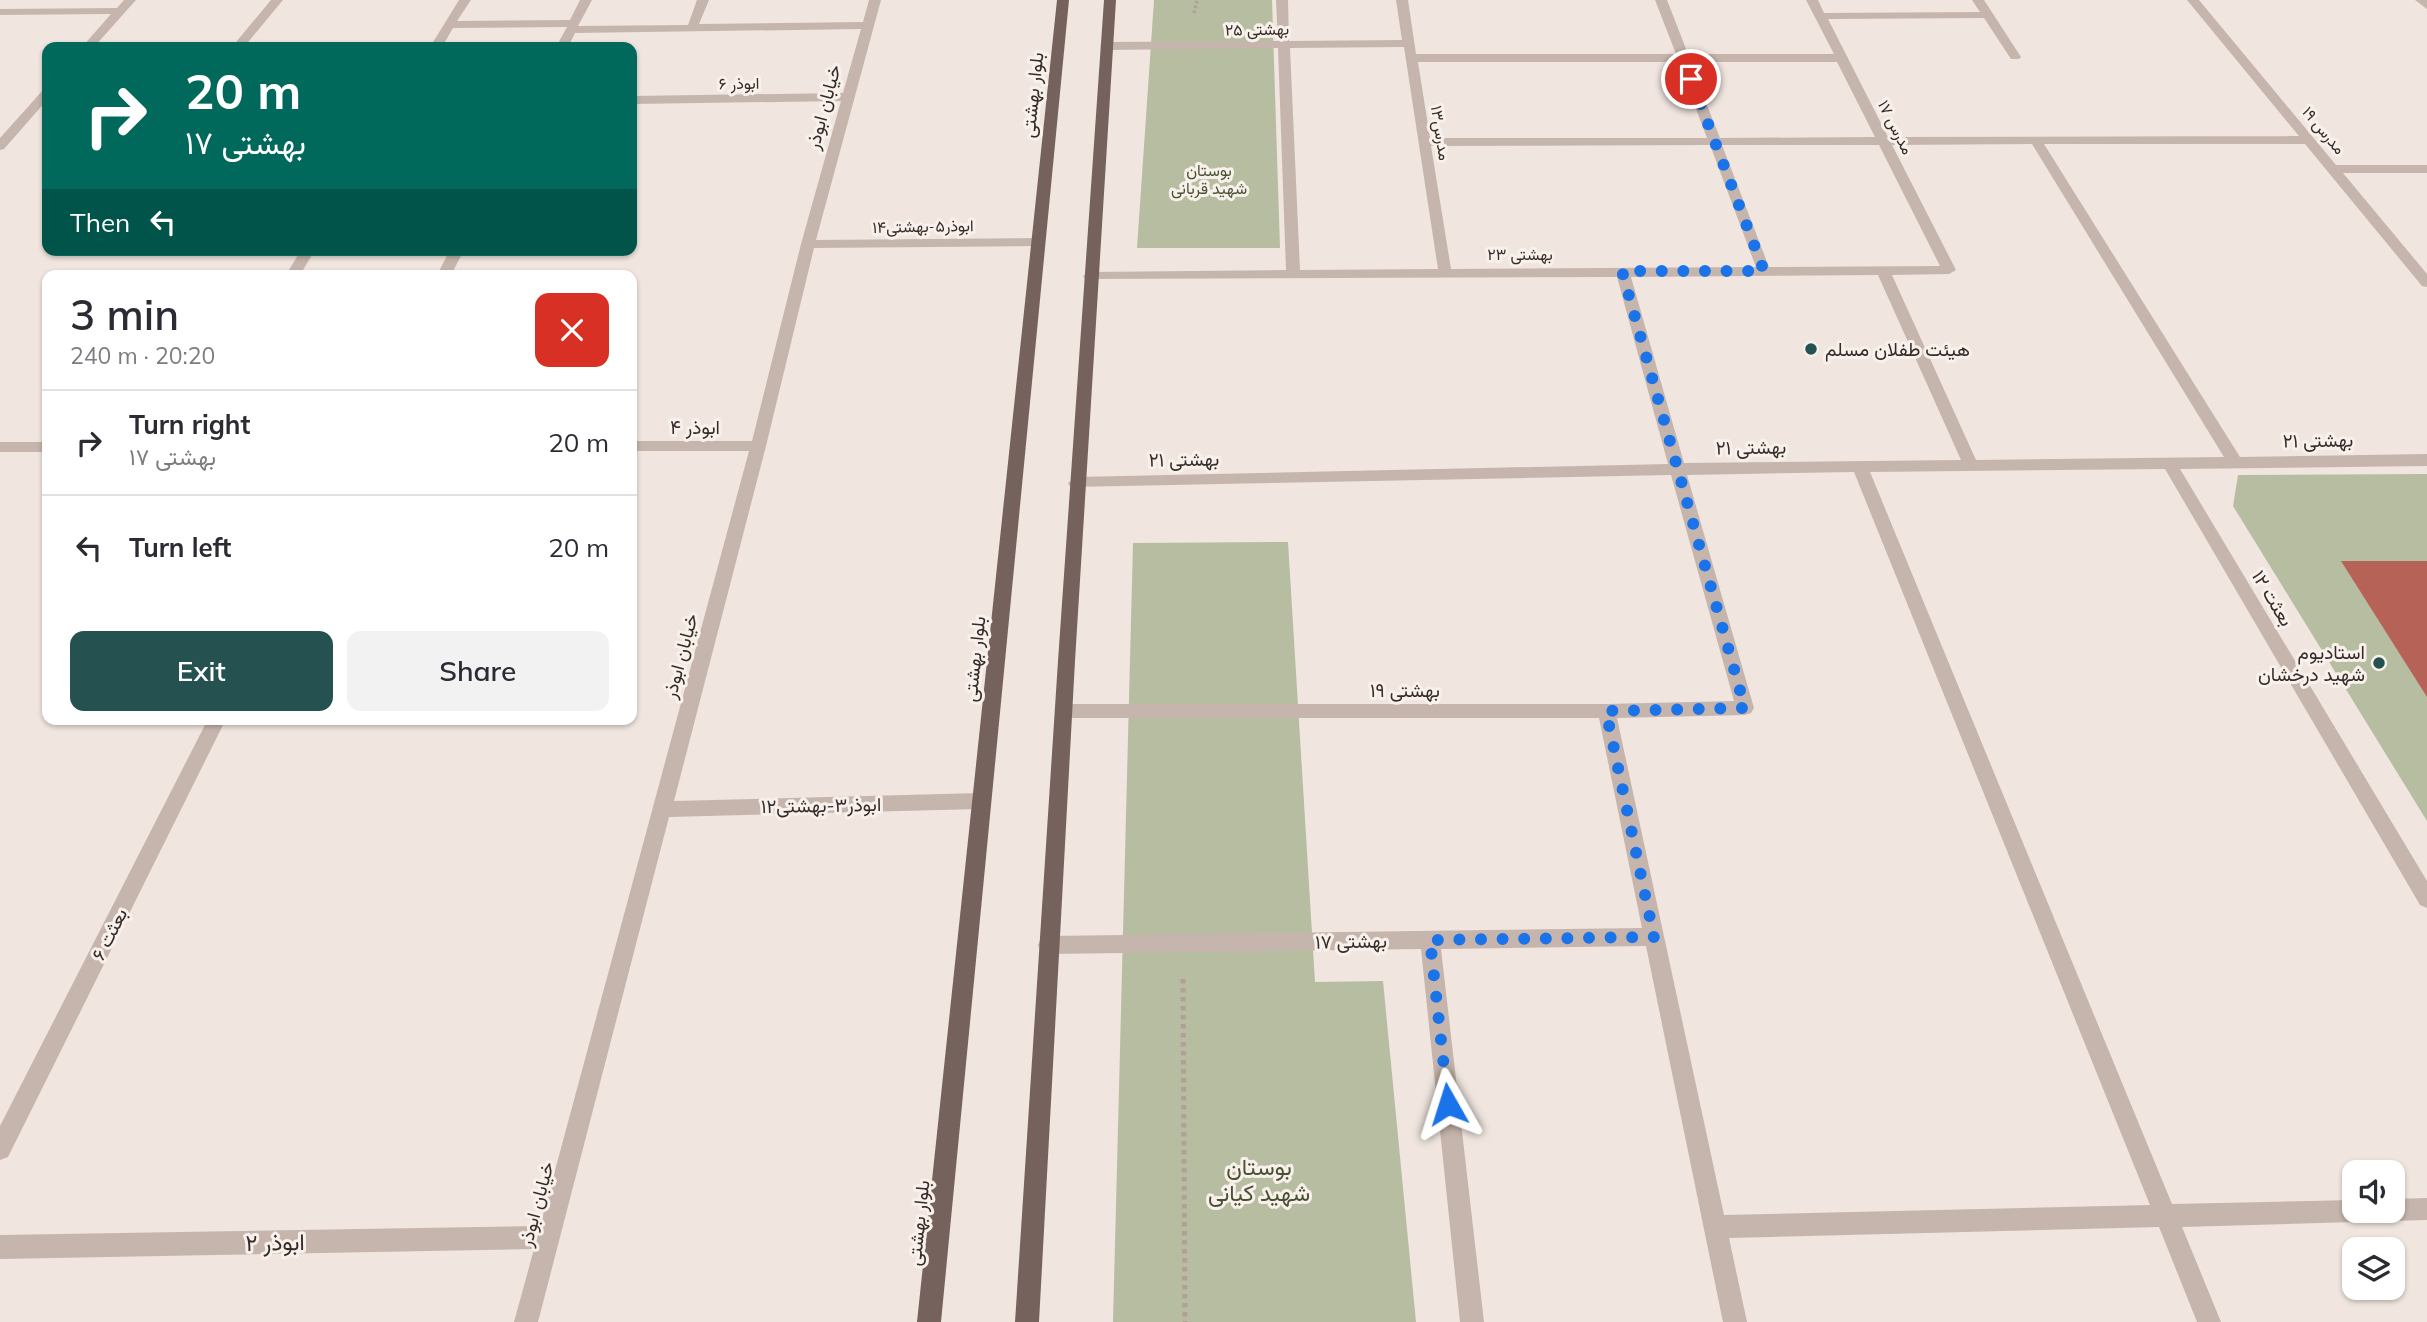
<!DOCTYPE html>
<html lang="en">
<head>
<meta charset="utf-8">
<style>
	body { margin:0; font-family:Mulish,Vazirmatn,sans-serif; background:#f2f2f3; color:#2b2b33; height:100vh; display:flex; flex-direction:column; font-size:26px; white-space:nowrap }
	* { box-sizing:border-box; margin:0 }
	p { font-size:23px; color:#7c7c81 }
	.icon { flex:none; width:38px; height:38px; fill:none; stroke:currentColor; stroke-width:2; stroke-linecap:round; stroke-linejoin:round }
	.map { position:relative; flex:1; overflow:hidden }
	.drawer { position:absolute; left:42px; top:270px; width:595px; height:455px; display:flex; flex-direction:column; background:#fff; border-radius:14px; box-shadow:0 2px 5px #0004 }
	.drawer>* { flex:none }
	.guide { position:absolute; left:42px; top:42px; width:595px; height:214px; border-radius:14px; box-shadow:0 2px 5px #0004; background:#00695c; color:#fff; overflow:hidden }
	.buttons { position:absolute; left:2342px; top:1160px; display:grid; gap:14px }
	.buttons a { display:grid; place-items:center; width:63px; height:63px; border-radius:14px; background:#fff; box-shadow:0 2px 5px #0004; font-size:35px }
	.pin { position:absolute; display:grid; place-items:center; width:60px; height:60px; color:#fff; margin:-30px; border:4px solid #fff; border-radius:50%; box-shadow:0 2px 7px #0007 }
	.me { position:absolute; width:77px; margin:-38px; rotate:354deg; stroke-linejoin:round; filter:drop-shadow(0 0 5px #0008) }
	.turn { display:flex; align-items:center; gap:24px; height:147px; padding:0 28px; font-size:32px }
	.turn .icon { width:91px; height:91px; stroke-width:2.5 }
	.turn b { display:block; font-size:49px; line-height:60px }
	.then { display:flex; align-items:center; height:66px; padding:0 28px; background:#0003; gap:14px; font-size:26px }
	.round { display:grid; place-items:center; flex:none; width:74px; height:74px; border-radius:14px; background:#f2f2f3 }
	.overview { display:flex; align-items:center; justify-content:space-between; height:119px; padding:0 28px }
	h1 { font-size:42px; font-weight:600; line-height:52px }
	.action { display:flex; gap:14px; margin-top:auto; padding:14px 28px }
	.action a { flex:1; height:80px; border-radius:14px; background:#255250; color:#fff; font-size:28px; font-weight:600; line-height:80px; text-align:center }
	.action a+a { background:#f2f2f3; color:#2b2b33 }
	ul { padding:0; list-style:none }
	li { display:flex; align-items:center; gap:21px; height:105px; padding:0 28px; border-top:2px solid #e1e1e2 }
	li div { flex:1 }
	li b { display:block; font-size:26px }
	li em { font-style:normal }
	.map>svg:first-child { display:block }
</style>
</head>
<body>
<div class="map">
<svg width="2427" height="1322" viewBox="0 0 2427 1322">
	<rect width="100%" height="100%" fill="#f0e6df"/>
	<path fill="#b7bda1" d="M1154 0H1272L1280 248H1137Z
		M2427 474V821L2233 506 2238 475Z
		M1288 542 1315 982 1383 981 1416 1322H1113L1133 543Z"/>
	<path fill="#b76256" d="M2341 561H2427V697Z"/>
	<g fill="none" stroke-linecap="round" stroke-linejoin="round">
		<path stroke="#b29f97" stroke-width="3.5" stroke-dasharray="2.5 2.5" stroke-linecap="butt" d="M1194 13 1197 0"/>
		<path stroke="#b29f97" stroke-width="5" stroke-dasharray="4.5 4.5" stroke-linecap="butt" d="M1183 979 1185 1322"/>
		<path fill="#c6b5ac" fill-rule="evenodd" d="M124 0H136L94 47H82L111 14 0 15V9L117 8Z
			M271 0H283L244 47H232Z
			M459 0H471L457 21 570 20 580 0H592L578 26 688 25 697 0H709L699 24 863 22 869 0H881L816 240 1037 238 1044 242 1037 246 814 248 766 446 674 801 980 793 987 795 989 801 987 807 980 809 669 817 538 1322H514L534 1249 0 1259V1235L540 1226 749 451H632V441H752L801 244 841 101 632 104V96L843 93 861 29 575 33 568 47H556L567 27 453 28 442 47H430Z
			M1276 0H1288L1289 41 1402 40 1396 0H1408L1416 54H1676L1655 0H1667L1688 54H1834L1806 0H1818L1824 13 1980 12 1972 0H1984L2021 57 2019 59H2011L1984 18 1828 19 1888 137 2299 136 2187 0H2199L2336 165H2427V173H2343L2427 274V287L2422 286 2305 144H2044L2240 457 2427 454V466L2180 469 2427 881V908L2420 905 2165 469 1870 472 2172 1204 2354 1200V1211H2365L2362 1219 2354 1222 2182 1227 2221 1322H2197L2159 1227 1729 1238 1747 1322H1723L1646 946 1441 949 1484 1322H1460L1421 949 1048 954 1041 952 1038 945 1041 938 1048 936 1642 928 1599 718H1065L1059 716 1056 711 1059 706 1065 704H1606L1734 701 1671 475 1070 487 1068 483 1076 477 1668 464 1617 277 1085 279 1083 276 1090 272 1286 270 1278 48 1106 50 1100 46 1106 42 1278 41ZM1404 47 1438 269 1300 270 1290 48ZM1418 62H1678L1707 138H1430ZM1690 62H1837L1875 137 1720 138ZM2032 144 2224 457 1976 460 1892 275 1949 274 1956 270 1892 145ZM1710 145 1756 267 1451 269 1431 146ZM1722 145H1879L1940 266 1769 267ZM1878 275 1961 460 1684 463 1631 277ZM1854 472 2150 1205 1724 1215 1617 718 1745 715 1751 713 1754 708 1687 475Z
			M2415 0H2427V9Z
			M47 89V100L4 149 0 150V138L43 90Z
			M301 250H315L300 275H286Z
			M450 250H464L451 275H437Z
			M0 442H47V452H0Z
			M208 719H226L8 1157 0 1160V1126Z
			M2427 1198V1220L2392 1221 2384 1218 2381 1211H2392V1199Z"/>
		<path fill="#75625d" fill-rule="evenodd" d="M1057 0H1069L941 1322H917Z
			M1104 0H1116L1075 661 1039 1322H1015L1058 661Z"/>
	</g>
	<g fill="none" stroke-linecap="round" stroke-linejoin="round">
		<path stroke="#1a73e8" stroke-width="12" stroke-dasharray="0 21.6" d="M1448 1104 1430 940 1654 937 1606 711 1745 708 1622 271H1764L1691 79"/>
	</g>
	<g fill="#255250" stroke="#f8f0eb" stroke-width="2.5">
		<circle cx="1811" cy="349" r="7"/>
		<circle cx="2379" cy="663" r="7"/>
	</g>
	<g text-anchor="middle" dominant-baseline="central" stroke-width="6" stroke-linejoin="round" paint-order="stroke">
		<g font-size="16" fill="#352c2a" stroke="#f8f0eb">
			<text transform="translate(1257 29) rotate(-1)">بهشتی ۲۵</text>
			<text transform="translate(739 83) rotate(-1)">ابوذر ۶</text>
			<text transform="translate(1896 127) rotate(63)">مدرس ۱۷</text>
			<text transform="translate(2324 130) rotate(50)">مدرس ۱۹</text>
			<text transform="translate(1441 133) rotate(81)">مدرس۱۳</text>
			<text transform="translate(923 226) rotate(-1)">ابوذر۵-بهشتی۱۴</text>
			<text x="1520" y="254">بهشتی ۲۳</text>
		</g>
		<g font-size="16" fill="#495131" stroke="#f8f0eb">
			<text x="1209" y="170">بوستان<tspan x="1209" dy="18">شهید قربانی</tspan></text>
		</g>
		<g font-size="19" fill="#352c2a" stroke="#f8f0eb">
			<text transform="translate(1032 95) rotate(-84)">بلوار بهشتی</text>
			<text transform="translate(823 107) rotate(-75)">خیابان ابوذر</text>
			<text x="695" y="427">ابوذر ۴</text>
			<text transform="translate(2318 440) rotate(-1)">بهشتی ۲۱</text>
			<text transform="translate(1751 447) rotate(-1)">بهشتی ۲۱</text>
			<text transform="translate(1184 459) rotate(-1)">بهشتی ۲۱</text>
			<text transform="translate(2273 598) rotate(59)">بعثت ۱۲</text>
			<text transform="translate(680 656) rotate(-75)">خیابان ابوذر</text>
			<text transform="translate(974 659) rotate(-84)">بلوار بهشتی</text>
			<text x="1405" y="690">بهشتی ۱۹</text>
			<text transform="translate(821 805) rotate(-1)">ابوذر۳-بهشتی۱۲</text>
			<text transform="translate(109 934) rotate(-63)">بعثت ۶</text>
			<text transform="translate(1351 941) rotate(-1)">بهشتی ۱۷</text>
			<text transform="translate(536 1204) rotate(-75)">خیابان ابوذر</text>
			<text transform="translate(918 1223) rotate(-84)">بلوار بهشتی</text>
		</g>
		<g font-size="19" fill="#352c2a" stroke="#f8f0eb" text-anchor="start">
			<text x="1825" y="349">هيئت طفلان مسلم</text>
			<text x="2365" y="652" text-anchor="end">استادیوم<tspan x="2365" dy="22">شهید درخشان</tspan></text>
		</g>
		<g font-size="23" fill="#495131" stroke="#f8f0eb">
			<text x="1259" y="1166">بوستان<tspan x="1259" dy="26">شهید کیانی</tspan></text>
		</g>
		<g font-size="23" fill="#352c2a" stroke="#f8f0eb">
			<text transform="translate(275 1242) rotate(-1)">ابوذر ۲</text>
		</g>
	</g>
</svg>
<div class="buttons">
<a><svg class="icon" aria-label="sound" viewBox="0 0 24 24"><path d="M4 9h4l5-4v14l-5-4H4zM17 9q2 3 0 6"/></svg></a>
<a><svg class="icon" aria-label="layers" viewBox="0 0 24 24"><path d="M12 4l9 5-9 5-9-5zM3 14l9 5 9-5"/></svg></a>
</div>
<div class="pin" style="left:1691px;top:79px;background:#d93025"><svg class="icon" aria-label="arrive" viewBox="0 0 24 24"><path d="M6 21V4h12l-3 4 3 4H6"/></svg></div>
<svg class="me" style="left:1448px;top:1104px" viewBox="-20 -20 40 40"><path d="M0-17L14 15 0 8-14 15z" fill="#1a73e8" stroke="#fff" stroke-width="4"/></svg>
<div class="guide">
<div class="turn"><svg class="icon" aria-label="right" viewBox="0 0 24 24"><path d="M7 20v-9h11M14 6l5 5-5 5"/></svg><div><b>20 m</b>بهشتی ۱۷</div></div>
<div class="then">Then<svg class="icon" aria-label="left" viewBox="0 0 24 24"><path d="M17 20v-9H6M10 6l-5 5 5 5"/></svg></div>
</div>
<section class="drawer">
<div class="overview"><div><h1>3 min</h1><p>240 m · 20:20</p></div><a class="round" style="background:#d93025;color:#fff"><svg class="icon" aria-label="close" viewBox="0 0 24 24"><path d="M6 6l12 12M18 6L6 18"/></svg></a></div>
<ul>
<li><svg class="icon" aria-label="right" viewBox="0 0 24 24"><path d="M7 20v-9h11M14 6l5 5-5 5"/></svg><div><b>Turn right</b><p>بهشتی ۱۷</p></div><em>20 m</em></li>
<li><svg class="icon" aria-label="left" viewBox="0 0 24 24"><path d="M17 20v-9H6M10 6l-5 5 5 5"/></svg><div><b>Turn left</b></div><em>20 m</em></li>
</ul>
<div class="action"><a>Exit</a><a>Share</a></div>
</section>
</div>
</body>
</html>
